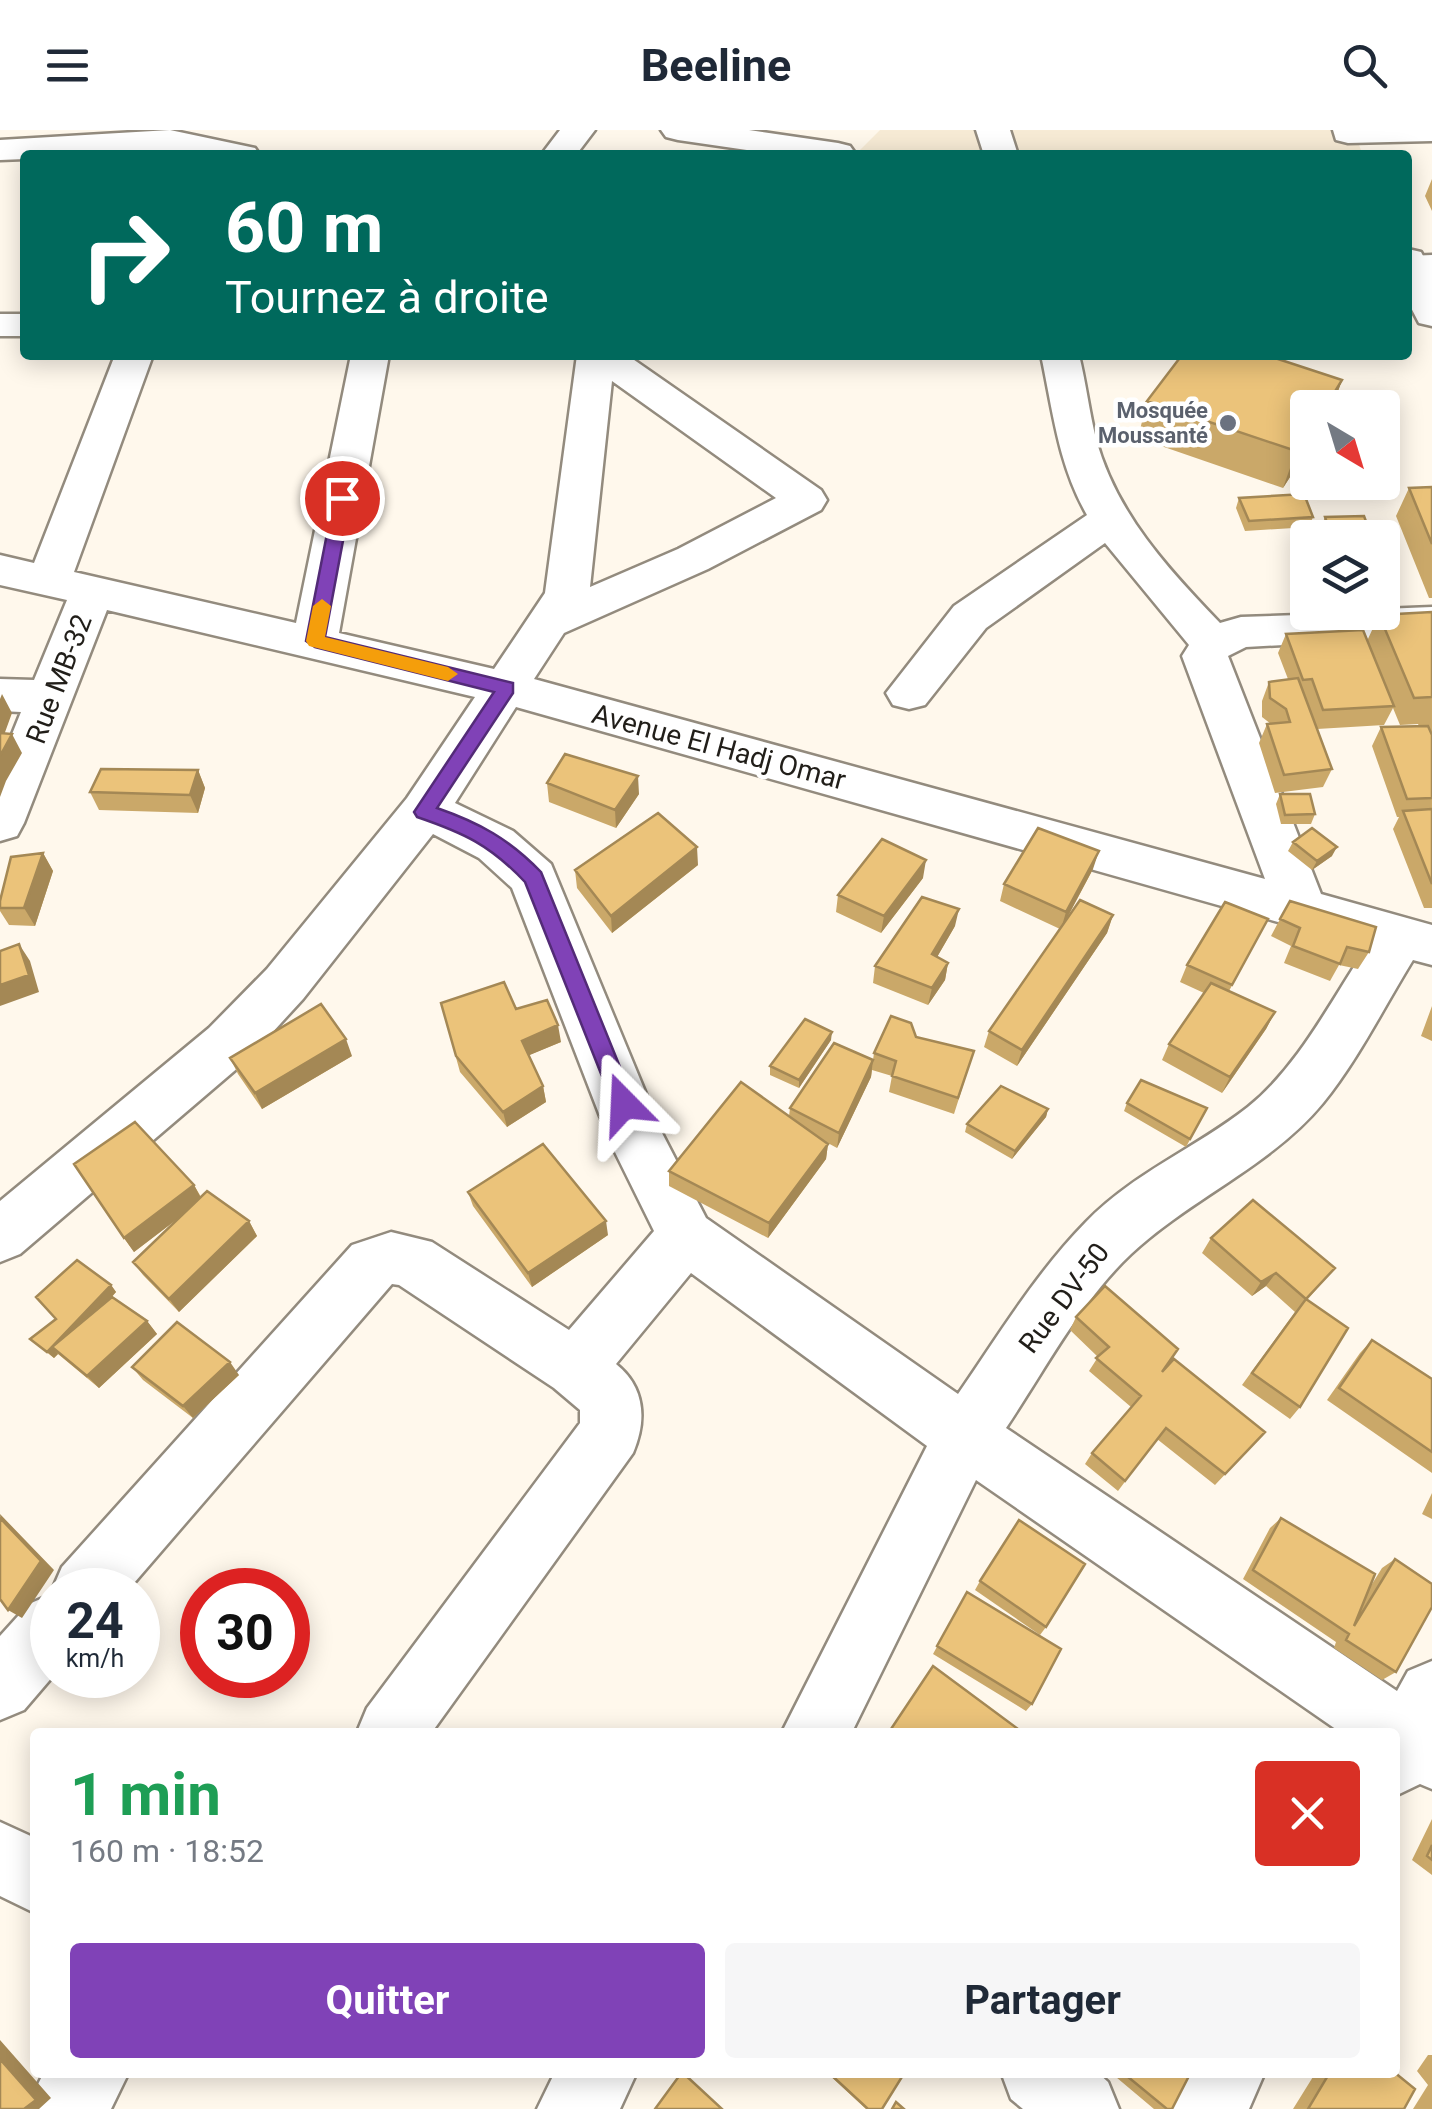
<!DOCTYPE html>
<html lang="fr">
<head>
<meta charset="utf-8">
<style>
	body { margin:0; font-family:Roboto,sans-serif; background:#f6f6f7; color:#1f2937; height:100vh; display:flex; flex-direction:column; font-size:38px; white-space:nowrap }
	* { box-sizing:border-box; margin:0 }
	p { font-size:32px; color:#747a83 }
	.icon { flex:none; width:55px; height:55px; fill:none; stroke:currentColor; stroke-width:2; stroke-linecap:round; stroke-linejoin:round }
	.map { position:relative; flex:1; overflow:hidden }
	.details { position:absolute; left:30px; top:1598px; width:1370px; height:350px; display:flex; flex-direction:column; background:#fff; border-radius:10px; box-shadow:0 5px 25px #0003 }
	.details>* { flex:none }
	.hud { position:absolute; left:20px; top:20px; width:1392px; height:210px; border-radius:10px; box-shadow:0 5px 25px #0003; background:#00695c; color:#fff; overflow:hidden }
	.needle { width:65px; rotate:142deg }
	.controls { position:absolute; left:1290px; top:260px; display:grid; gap:20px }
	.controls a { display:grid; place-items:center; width:110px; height:110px; border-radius:10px; background:#fff; box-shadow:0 5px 25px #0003; font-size:50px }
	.speed { position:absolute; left:30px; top:1438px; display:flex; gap:20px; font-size:50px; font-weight:700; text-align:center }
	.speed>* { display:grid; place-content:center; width:130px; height:130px; border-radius:50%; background:#fff; box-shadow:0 5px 25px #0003; line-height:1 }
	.speed small { font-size:25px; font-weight:400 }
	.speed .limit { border:15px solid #d22; background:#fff; color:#111 }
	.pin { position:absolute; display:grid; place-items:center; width:85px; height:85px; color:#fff; margin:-42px; border:5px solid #fff; border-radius:50%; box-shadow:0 2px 10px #0007 }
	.me { position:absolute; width:110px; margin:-55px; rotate:339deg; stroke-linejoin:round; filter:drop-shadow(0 0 8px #0008) }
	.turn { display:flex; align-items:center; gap:35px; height:210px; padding:0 40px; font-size:45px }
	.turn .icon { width:130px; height:130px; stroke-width:2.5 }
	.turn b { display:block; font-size:70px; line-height:85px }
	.round { display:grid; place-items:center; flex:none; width:105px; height:105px; border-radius:10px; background:#f6f6f7 }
	.headline { display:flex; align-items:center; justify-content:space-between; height:170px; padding:0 40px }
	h1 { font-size:60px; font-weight:700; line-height:75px; color:#1e9e55 }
	.button { display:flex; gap:20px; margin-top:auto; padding:20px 40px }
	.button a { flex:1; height:115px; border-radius:10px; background:#8042b7; color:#fff; font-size:40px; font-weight:700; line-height:115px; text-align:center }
	.button a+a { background:#f6f6f7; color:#1f2937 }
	header { display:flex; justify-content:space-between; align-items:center; height:130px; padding:0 40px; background:#fff; font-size:45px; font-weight:700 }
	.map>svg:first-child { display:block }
</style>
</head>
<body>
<header><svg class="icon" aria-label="menu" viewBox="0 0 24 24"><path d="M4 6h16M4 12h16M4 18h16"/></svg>Beeline<svg class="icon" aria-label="search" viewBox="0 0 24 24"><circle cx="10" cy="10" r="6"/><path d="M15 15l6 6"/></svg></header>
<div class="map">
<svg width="1432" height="1979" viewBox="0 0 1432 1979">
	<rect width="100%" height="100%" fill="#fff8ec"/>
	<path fill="#f7ebd5" d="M880 0H1353L1363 25H855Z"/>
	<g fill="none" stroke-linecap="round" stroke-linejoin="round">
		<defs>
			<path id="minor" d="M170 0 255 18 260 25H192L169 20 25 25V29L0 30V10Z
				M560 0H595L576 25H541Z
				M661 0H749L838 13 850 16 855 23 781 25 678 10 666 7Z
				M976 0H1010L1018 25H984Z
				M1333 0H1432V11L1348 13 1336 10Z
				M1408 119 1421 122 1432 143V196L1419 193 1408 172Z
				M115 225H153L74 442 296 493 351 225H389L339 503 494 539 545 463 577 225H627L821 360 827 370 821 380 708 439 564 503 534 549 1265 749 1182 526 1189 515 1105 413 986 498 925 575 909 579 893 575 886 563 954 476 1087 385C1058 334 1053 281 1041 225H1079C1086 253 1089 281 1096 309 1116 383 1168 439 1220 493L1241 487 1382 482V479L1432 477V507L1246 517 1228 526 1321 764 1432 795V835L1413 830C1384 877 1358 930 1323 973 1271 1036 1191 1068 1131 1124 1080 1172 1045 1240 1006 1298L1397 1561 1408 1541 1432 1531V1659L1420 1654 1395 1666V1602H1340L976 1350 852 1602H782L927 1316 691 1143 616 1234C645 1257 647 1290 633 1323L432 1602H357L367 1578 580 1293V1280L554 1258 399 1155 392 1154 128 1460H52L62 1437 352 1115 391 1102 432 1112 569 1200 654 1101 610 1012 512 758 479 728 433 704 303 869 247 930 20 1124 0 1132V1071L209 898 267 839 407 668 475 567 107 480 24 693 17 706 0 711V634L21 582 0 581V549L34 550 67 470 0 455V425L34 433ZM612 251 776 368 678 419 590 457ZM516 577 1367 817C1331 870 1299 936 1248 977 1196 1018 1133 1043 1086 1092 1036 1143 998 1206 958 1264L706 1088 663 1005 551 734 513 701 455 673Z
				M52 1464 54 1545 24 1580 0 1590V1506L29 1474Z
				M0 1692 35 1708V1783L0 1766Z
				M44 1942H129L111 1979H26Z
				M555 1942H637L620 1979H537Z
				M1001 1942H1097L1108 1952 1119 1979H1023L1011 1969Z
				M1187 1942H1265L1249 1979H1171Z"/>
			<path id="major" d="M1432 125V147L1408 148V126Z
				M0 184H25V206H0Z"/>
		</defs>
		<use href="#minor" stroke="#938b7e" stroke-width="5"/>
		<use href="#major" stroke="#938b7e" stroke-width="5"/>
		<use href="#minor" fill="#fff" fill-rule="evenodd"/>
		<use href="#major" fill="#fff" fill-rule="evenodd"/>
	</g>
	<path fill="#caa869" d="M1432 49V81L1425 66Z
		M1342 250 1332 278H1308V319L1283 358 1138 308 1147 271Z
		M1432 357V468H1429L1396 386 1409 358Z
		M1239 368 1313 387 1309 397 1245 401 1236 378Z
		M1325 387 1372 408H1317Z
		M1432 482V778H1424L1393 699 1399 687H1397L1372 616 1381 597 1419 596 1418 594 1400 595 1393 578 1384 595 1317 599 1332 639 1323 657 1275 663 1259 613 1267 594H1271L1262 587V571L1269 552 1288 549 1278 523 1286 504 1367 511 1379 485Z
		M198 640 205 658 198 683 99 680 90 662Z
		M547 653 639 664 616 698 549 672Z
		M1280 664 1315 684 1311 694H1281L1276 674Z
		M1293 712 1332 726 1312 740 1288 721Z
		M43 723 53 741 35 796 9 795 0 781V771Z
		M698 735 612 803 577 758 575 740Z
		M1093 739 1066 790 1113 785 1107 803 1017 936 984 917 989 901 1060 799 1000 771 1004 754Z
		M923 748 881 803 836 782 838 765Z
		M1268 789 1229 861 1275 882 1266 899 1222 963 1162 930 1169 914 1204 863 1180 852 1187 835Z
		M1280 789 1369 822 1358 839 1339 835 1330 851 1284 833 1291 816 1271 806Z
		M955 796 937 827 948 833 945 850 928 875 873 853 875 836Z
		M441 873 561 912 529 925 543 956 546 972 507 997 460 942Z
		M1432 876V911L1421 906Z
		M916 907 974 921 954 984 889 962 892 946 872 940 871 947 837 1018 826 1012 828 1014 826 1029 768 1108 669 1056V1041L789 986 790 978 873 930 874 923Z
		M831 910 799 958 770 945V936Z
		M352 926 262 979 238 944 230 928Z
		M1127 973 1207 978 1186 1017 1124 981Z
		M1048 979 1046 987 1012 1029 965 1002 967 994Z
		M194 1055 201 1067 249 1091 257 1106 179 1182 143 1145 133 1132 180 1087 134 1122 124 1108Z
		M468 1062 608 1105 532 1157 473 1076Z
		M1211 1108 1335 1138 1307 1170 1300 1277 1290 1289 1242 1255 1295 1182 1266 1156 1252 1166 1202 1123Z
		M111 1155 116 1162 111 1168 147 1191 157 1204 99 1258 58 1224 54 1228 30 1209Z
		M1076 1187 1164 1240 1265 1302 1215 1355 1157 1309 1118 1361 1085 1334 1092 1323 1131 1277 1089 1241 1098 1227 1070 1200Z
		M1372 1210 1432 1249V1343L1327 1270 1360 1223Z
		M132 1237 239 1245 193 1288 143 1250Z
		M1432 1363V1389L1422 1384Z
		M1281 1388 1367 1462 1382 1438 1395 1429 1396 1542 1382 1550 1334 1518 1336 1512 1243 1449 1270 1398Z
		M980 1451 1046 1497 1040 1505 975 1460Z
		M967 1462 1032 1574 1026 1581 933 1524Z
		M1432 1689V1745L1412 1730Z
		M1428 1925H1432V1979H1413L1428 1955 1417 1941Z
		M826 1942H905L882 1979H866Z
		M1110 1942H1191L1172 1979H1154Z
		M1316 1942H1394L1404 1979H1293Z"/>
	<path fill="#a48855" d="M1342 250 1332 278H1325Z
		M1308 304V319L1283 358 1296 321Z
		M2 564 12 583 0 616V569Z
		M12 604 22 623 6 651 0 667V626Z
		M198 640 205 658 198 683 190 665Z
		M638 646 639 664 616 698 615 680Z
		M697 717 698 735 612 803 611 786Z
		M1337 717 1332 726 1312 740 1317 731Z
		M1099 721 1093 739 1061 799 1066 782Z
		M43 723 53 741 35 796 24 778Z
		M926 730 923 748 881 803 884 786Z
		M959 779 955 796 929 841 932 824Z
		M1113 785 1107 803 1017 936 1022 920Z
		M19 814 30 831 39 862 0 876V855Z
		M948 833 945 850 928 875 932 858Z
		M1275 882 1266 899 1222 963 1230 947Z
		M558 895 561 912 525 927 522 911Z
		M832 902 831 910 799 958V950Z
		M346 909 352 926 262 979 255 963Z
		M873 930 871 947 837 1018 839 1003Z
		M543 956 546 972 507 997 503 982Z
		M1048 979 1046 987 1012 1029 1015 1021Z
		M828 1014 826 1029 768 1108 769 1093Z
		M194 1055 202 1070 134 1122 124 1108Z
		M249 1091 257 1106 179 1182 169 1169Z
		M606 1091 608 1105 532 1157 528 1143Z
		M1276 1143 1266 1156 1252 1166 1261 1152Z
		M111 1155 116 1162 59 1223 52 1217 58 1224 54 1228 47 1222Z
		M147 1191 157 1204 99 1258 87 1246Z
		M230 1232 239 1245 193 1288 183 1276Z
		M0 1384 54 1440 22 1488 8 1480Z
		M0 1910 51 1968 39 1979H24L0 1929Z"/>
	<path fill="#ebc37a" stroke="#a48855" stroke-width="2.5" d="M1182 225H1266L1342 250 1325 278H1308V304L1296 321 1147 271Z
		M1432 357V414L1409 358Z
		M1304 364 1313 387 1249 391 1239 368Z
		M1364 386 1372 408H1332L1325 387Z
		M1432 482V567L1414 568 1379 485Z
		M1363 500 1394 576 1323 580 1312 549 1303 550 1286 504Z
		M1298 548 1332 639 1284 645 1267 594 1290 592 1286 579 1270 568 1269 552Z
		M1428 596 1432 605V668L1407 669 1381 597Z
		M0 603 12 604 0 626Z
		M565 624 638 646 615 680 547 653Z
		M101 639 198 640 190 665 90 662Z
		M1280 664H1310L1315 684 1285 685Z
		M1432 679V754L1403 681Z
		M658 683 697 717 611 786 575 740Z
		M1038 698 1099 721 1066 782 1004 754Z
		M1312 698 1337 717 1317 731 1293 712Z
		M882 709 926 730 884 786 838 765Z
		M43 723 24 778H0V771L11 727Z
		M922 767 959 779 932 824 948 833 932 858 875 836Z
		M1080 770 1113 785 1022 920 989 901Z
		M1290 771 1376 797 1369 822 1347 817 1340 834 1293 816 1300 798 1280 789Z
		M1225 772 1268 789 1232 855 1187 835Z
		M19 814 29 845 0 855V821Z
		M504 852 516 879 547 870 558 895 522 911 543 956 503 982 456 926 441 873Z
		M1211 853 1275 882 1230 947 1169 914Z
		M321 874 346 909 255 963 230 928Z
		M891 886 911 893 916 907 974 921 958 968 892 946 896 931 874 923Z
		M805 889 832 902 799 950 770 936Z
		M834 913 873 930 839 1003 790 978Z
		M1141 950 1207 978 1190 1009 1127 973Z
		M741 952 828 1014 769 1093 669 1041Z
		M1001 956 1048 979 1015 1021 967 994Z
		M135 992 194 1055 124 1108 74 1034Z
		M543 1014 606 1091 528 1143 468 1062Z
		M207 1061 249 1091 169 1169 133 1132Z
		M1253 1070 1335 1138 1306 1169 1348 1198 1300 1277 1252 1243 1306 1169 1276 1143 1261 1152 1211 1108Z
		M77 1130 111 1155 47 1222 30 1209 56 1189 36 1167Z
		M1105 1156 1178 1219 1162 1242 1174 1229 1265 1302 1225 1344 1166 1298 1125 1351 1092 1323 1141 1266 1096 1228 1109 1217 1076 1187Z
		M112 1167 147 1191 87 1246 52 1217Z
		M177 1192 230 1232 183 1276 132 1237Z
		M1372 1210 1432 1249V1322L1339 1258Z
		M0 1388 41 1431 8 1480 0 1469Z
		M1281 1388 1375 1444 1354 1496 1395 1429 1432 1454V1477L1396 1542 1346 1510 1349 1504 1253 1440Z
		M1019 1390 1085 1434 1046 1497 980 1451Z
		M967 1462 1061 1519 1032 1574 937 1516Z
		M933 1536 1022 1602H889Z
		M1432 1715V1730L1427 1726Z
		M0 1929 36 1970 24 1979H0Z
		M682 1942 722 1979H655Z
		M828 1942H905L882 1979H868Z
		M1122 1942H1191L1172 1979H1167Z
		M1330 1942H1394L1415 1959 1404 1979H1308Z
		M896 1972 904 1979H892Z"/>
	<path fill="#8042b7" stroke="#532b77" stroke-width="2.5" d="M342 362 351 368 325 507 513 553V563L437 678C480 693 509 709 541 742L635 974 632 981H616L613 974 525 752C490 715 464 703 417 687L414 682 494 562 315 517 306 511 334 368Z"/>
	<path fill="#f59e0b" d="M322 469 331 476 325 507 448 537 458 544 448 551 309 516 306 511 313 476Z"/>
	<circle fill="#6b7280" stroke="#fff" stroke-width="4" cx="1228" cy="293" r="10"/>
	<g text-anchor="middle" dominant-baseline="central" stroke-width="9" stroke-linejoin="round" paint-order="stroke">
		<g font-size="22" font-weight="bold" fill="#5b616d" stroke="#fff" text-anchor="end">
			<text x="1208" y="280">Mosquée<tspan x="1208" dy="25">Moussanté</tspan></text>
		</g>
		<g font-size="28" fill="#211e19" stroke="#fff">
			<text transform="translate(59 549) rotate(-69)">Rue MB-32</text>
			<text transform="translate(719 617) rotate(15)">Avenue El Hadj Omar</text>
			<text transform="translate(1064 1168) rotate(-53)">Rue DV-50</text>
		</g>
	</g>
</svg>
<div class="controls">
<a><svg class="needle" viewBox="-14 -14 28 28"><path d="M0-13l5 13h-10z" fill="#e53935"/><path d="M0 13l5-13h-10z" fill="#747a83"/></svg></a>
<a><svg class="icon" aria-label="layers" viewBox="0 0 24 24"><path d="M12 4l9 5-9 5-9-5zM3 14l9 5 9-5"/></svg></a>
</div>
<div class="speed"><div>24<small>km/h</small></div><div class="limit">30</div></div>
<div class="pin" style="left:342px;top:368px;background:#d93025"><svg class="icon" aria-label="arrive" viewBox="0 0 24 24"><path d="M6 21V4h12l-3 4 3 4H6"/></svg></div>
<svg class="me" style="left:624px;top:974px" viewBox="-20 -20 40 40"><path d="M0-17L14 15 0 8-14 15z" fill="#8042b7" stroke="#fff" stroke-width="4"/></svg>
<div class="hud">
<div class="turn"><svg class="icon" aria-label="right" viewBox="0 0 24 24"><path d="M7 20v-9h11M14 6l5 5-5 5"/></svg><div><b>60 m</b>Tournez à droite</div></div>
</div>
<section class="details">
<div class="headline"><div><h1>1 min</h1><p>160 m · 18:52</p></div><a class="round" style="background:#d93025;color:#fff"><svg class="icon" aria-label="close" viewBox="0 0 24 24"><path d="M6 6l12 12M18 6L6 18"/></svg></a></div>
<div class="button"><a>Quitter</a><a>Partager</a></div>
</section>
</div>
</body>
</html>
